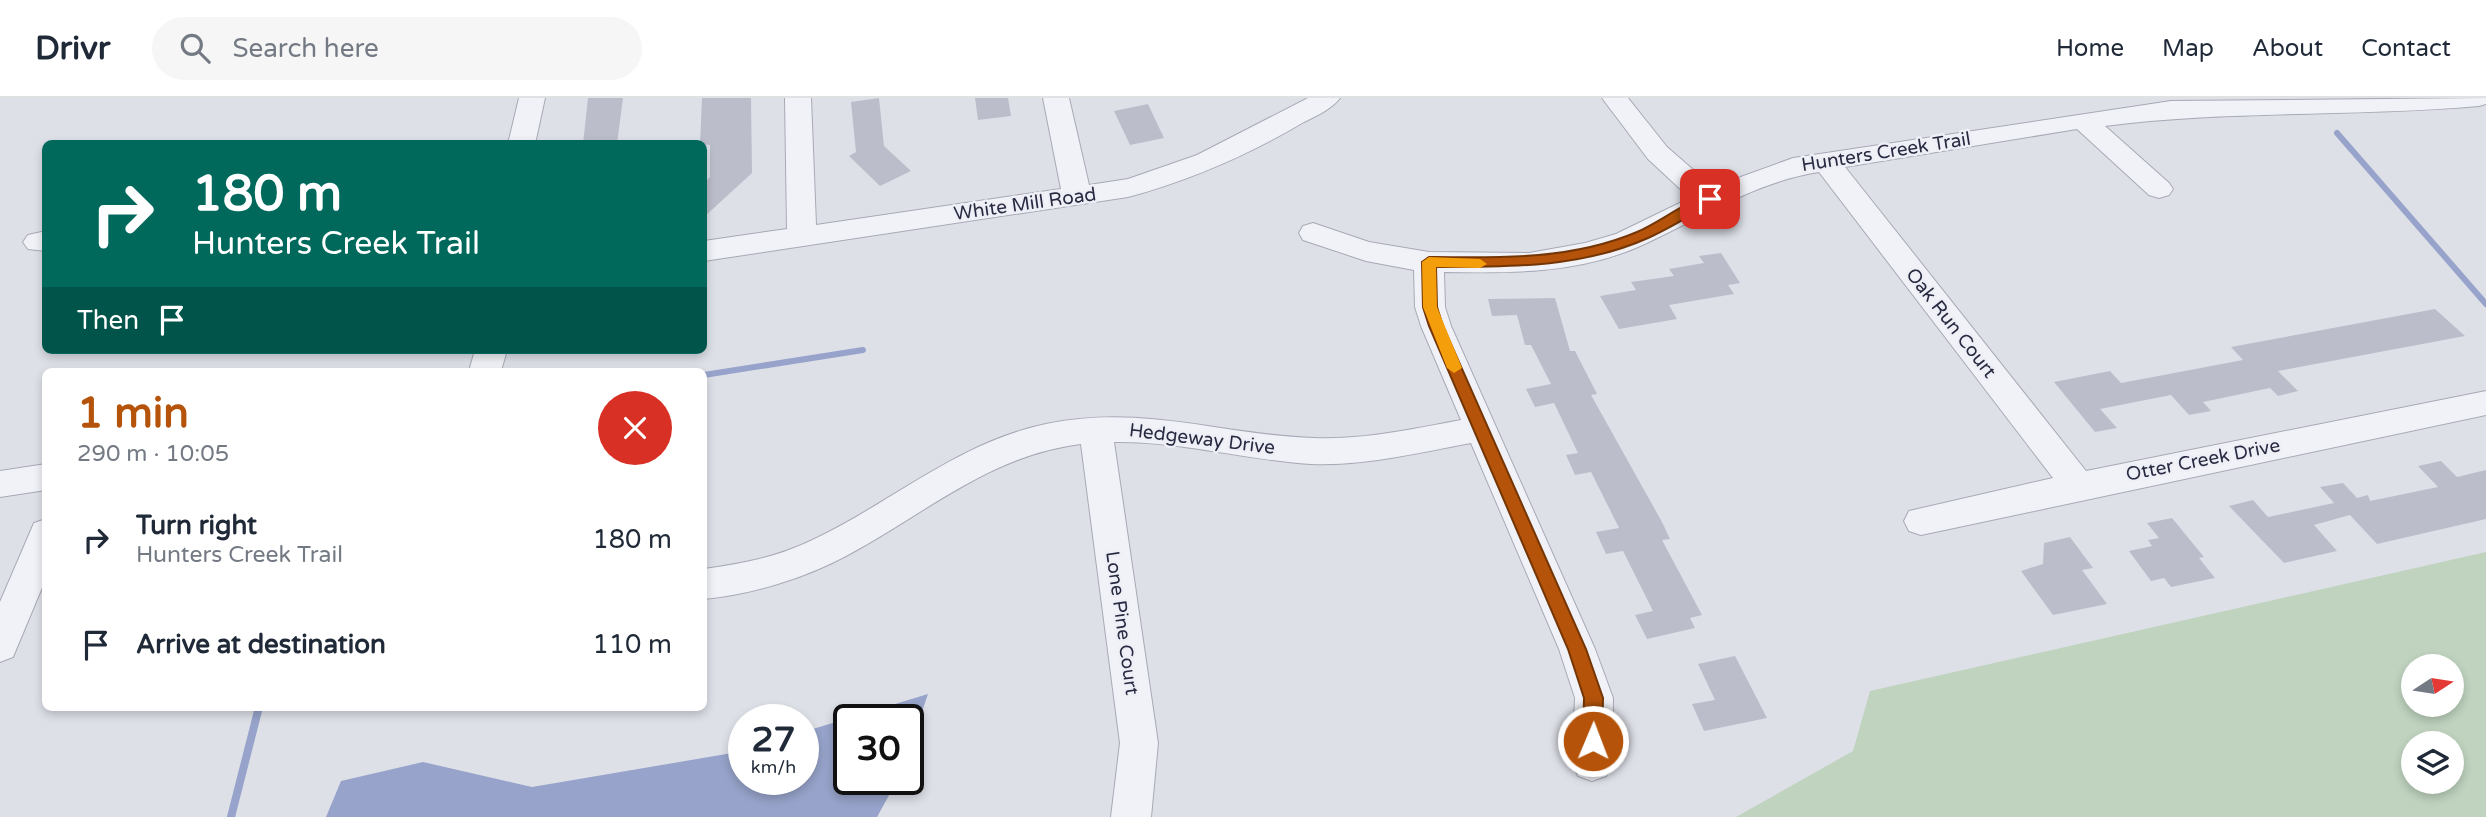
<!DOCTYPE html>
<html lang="en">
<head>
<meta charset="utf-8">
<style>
	body { margin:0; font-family:"Varela Round",sans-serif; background:#f6f6f7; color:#1f2937; height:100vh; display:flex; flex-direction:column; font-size:26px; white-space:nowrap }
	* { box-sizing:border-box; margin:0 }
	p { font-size:23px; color:#747a83 }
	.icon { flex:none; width:38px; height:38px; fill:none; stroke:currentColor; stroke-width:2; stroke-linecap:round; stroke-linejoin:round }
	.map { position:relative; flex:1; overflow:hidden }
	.details { position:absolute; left:42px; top:270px; width:665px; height:343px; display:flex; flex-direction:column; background:#fff; border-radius:10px; box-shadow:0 4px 10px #0003 }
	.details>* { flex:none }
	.guide { position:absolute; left:42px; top:42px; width:665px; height:214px; border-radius:10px; box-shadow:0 4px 10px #0003; background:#00695c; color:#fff; overflow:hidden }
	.needle { width:46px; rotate:78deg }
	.tools { position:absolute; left:2401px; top:556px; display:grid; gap:14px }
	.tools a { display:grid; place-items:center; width:63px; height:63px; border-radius:50%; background:#fff; box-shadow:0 4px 10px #0003; font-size:35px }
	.speed { position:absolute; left:728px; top:606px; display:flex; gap:14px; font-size:35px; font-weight:700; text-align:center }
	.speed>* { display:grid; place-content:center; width:91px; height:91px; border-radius:50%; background:#fff; box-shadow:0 4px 10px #0003; line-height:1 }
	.speed small { font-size:18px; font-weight:400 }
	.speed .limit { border:4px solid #111; border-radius:10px; background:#fff; color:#111 }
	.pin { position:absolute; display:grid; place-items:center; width:60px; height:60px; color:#fff; margin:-30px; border-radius:14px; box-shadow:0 4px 10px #0006 }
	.me { position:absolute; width:77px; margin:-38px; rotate:1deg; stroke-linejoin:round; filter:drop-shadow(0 0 5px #0008) }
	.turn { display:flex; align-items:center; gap:24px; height:147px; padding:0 35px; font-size:32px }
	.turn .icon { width:91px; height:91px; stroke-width:2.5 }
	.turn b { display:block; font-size:49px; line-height:60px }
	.then { display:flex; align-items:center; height:66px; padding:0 35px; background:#0003; gap:14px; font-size:26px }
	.round { display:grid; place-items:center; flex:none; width:74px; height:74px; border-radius:37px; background:#f6f6f7 }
	.summary { display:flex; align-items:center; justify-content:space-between; height:119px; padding:0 35px }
	h1 { font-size:42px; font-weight:800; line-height:52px; color:#b45309 }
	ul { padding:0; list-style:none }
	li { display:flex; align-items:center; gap:21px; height:105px; padding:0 35px }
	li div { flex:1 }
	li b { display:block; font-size:26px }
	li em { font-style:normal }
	header { display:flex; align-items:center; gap:42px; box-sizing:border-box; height:98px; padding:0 35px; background:#fff; border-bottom:2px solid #e0e1e3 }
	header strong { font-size:33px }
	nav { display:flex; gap:38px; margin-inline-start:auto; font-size:24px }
	.search { width:490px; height:63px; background:#f6f6f7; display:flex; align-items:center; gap:18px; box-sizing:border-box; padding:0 24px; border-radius:38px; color:#747a83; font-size:26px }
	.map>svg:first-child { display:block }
</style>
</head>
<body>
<header>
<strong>Drivr</strong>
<div class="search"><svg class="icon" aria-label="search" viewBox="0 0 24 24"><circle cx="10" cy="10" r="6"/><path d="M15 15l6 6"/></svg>Search here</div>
<nav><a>Home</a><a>Map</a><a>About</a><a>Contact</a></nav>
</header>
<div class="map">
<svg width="2486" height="719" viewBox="0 0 2486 719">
	<rect width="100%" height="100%" fill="#dee0e8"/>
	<path fill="#bfd3bf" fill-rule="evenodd" d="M2486 454V719H1736L1853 653 1870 593ZM2413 569H2452V607H2413ZM2413 646H2452V684H2413Z"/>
	<path fill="#97a3ca" d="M928 596 908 654V621H849V681H898L877 719H326L341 683 423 664 532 689 744 653V681H803V634Z"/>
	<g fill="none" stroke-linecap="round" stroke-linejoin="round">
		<path stroke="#97a3ca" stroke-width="6" d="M2337 35 2486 206
			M704 277 863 252"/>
		<path stroke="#97a3ca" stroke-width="8" d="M231 719 259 609"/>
	</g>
	<path fill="#bbbdcb" d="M588 0H623L617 46H583Z
		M702 0H751L752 75 704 119V85L710 79V47L700 46Z
		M879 0 884 48 911 73 880 88 849 58 856 54 851 4Z
		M975 0H1008L1011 18 978 22Z
		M1148 6 1164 40 1130 47 1114 13Z
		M1721 155 1740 185 1728 187 1734 196 1669 207 1677 221 1619 231 1600 198 1636 192 1631 184 1674 178 1669 171 1704 165 1699 158Z
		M1555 200 1570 253H1575L1597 296 1591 297 1662 424 1670 441 1662 442 1702 517 1690 520 1695 530 1647 541 1635 517 1653 513 1623 453 1606 456 1596 434 1619 430 1591 374 1575 377 1566 357 1578 355 1554 305 1535 309 1526 291 1551 286 1531 247H1525L1517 217 1492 218 1488 201Z
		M2435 211 2465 238 2278 273 2298 293 2278 298 2270 290 2203 304 2211 313 2189 317 2171 297 2100 311 2117 330 2095 334 2054 284 2110 273 2121 285 2243 262 2231 249Z
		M2441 363 2457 379 2486 372V421L2377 446 2350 417 2314 427 2337 453 2284 465 2229 408 2253 402 2268 419 2334 405 2320 389 2343 385 2357 400 2368 397 2370 403 2438 389 2418 368Z
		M2172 420 2204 459 2199 460 2215 480 2171 489 2164 480 2151 483 2129 453 2152 448 2148 442 2159 440 2147 425Z
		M2070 439 2093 470 2082 472 2107 506 2053 517 2021 473 2043 466 2044 445Z
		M1735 558 1767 620 1704 633 1692 606 1715 602 1698 566Z"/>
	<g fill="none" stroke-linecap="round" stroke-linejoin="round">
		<defs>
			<path id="minor" d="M519 0H545L535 46H508Z
				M785 0H811L816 127 1061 91 1043 0H1069L1089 87 1128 81 1197 57 1308 0H1340C1332 11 1316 18 1304 24 1248 57 1191 82 1128 99L704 163V143L787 131Z
				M1602 0H1628L1667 49 1713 89 1793 60 2171 3 2486 0V6L2479 8C2355 19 2229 12 2105 28L2169 85 2173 91 2169 97 2159 100 2149 97 2077 31 1845 69 2086 373 2486 293V317L1921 437 1909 433 1904 423 1909 413 2053 380 1819 74C1753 84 1697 123 1638 149 1576 176 1510 175 1444 174L1445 209 1451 228 1595 551 1613 600 1612 665 1606 678 1592 683 1578 678 1572 665 1575 600 1559 551 1471 345C1418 355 1365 368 1311 366 1245 362 1181 343 1114 344L1158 645 1151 719H1111L1120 645 1081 346C990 357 925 416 846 458 803 481 752 496 704 501V471C739 466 773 460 806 445 888 408 955 345 1046 326 1145 306 1220 337 1314 340 1363 342 1412 331 1461 322L1421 228 1415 209 1414 172 1366 163 1303 142 1299 135 1303 128 1313 125 1369 144 1429 154 1529 155 1585 145 1616 136 1690 100 1648 61Z
				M46 133V153L28 151 23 144 28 137Z
				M475 252H507L501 273H469Z
				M46 366V392L0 399V373Z
				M46 421V480L13 559 0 564V504L34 425Z"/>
		</defs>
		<use href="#minor" stroke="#a7a9b6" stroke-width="2"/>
		<use href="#minor" fill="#f1f2f7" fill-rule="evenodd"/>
	</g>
	<path fill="#b45309" stroke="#753606" stroke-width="2" d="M1710 97 1717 101 1715 104C1692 116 1671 130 1648 140 1581 170 1508 169 1436 169L1437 209 1443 228 1586 551 1603 600 1602 643 1599 649 1593 652 1586 649 1583 643 1584 600 1568 551 1429 228 1423 209 1422 164 1429 159C1500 160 1571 162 1637 134 1662 123 1684 104 1710 97Z"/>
	<path fill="#f59e0b" d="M1429 159 1480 161 1487 166 1480 170 1436 169 1437 209 1462 270 1454 275 1447 270 1423 209 1422 164Z"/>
	<g text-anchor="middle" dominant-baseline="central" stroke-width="5" stroke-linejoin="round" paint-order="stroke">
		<g font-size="19" fill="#272a40" stroke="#eeeff6">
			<text transform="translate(1886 54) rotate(-9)">Hunters Creek Trail</text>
			<text transform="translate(1025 106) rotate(-8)">White Mill Road</text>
			<text transform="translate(1951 225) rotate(52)">Oak Run Court</text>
			<text transform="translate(1202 341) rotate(7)">Hedgeway Drive</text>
			<text transform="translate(2203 362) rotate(-11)">Otter Creek Drive</text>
			<text transform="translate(1122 525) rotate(82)">Lone Pine Court</text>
		</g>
	</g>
</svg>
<div class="tools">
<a><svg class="needle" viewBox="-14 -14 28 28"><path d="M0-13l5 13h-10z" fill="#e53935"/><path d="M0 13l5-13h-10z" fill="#747a83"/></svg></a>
<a><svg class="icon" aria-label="layers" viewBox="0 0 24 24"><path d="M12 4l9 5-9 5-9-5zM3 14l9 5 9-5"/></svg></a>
</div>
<div class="speed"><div>27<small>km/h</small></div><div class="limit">30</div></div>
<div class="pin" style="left:1710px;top:101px;background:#d93025"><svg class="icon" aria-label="arrive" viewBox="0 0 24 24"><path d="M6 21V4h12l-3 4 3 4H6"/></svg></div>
<svg class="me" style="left:1593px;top:643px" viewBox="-20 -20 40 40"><circle r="17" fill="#b45309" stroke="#fff" stroke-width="3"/><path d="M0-11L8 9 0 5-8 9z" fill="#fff"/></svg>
<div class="guide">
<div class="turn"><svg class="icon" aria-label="right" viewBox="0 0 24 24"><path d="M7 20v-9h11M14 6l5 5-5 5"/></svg><div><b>180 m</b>Hunters Creek Trail</div></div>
<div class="then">Then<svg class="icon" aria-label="arrive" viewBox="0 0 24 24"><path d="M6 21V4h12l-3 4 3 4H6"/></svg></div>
</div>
<section class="details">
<div class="summary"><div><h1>1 min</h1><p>290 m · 10:05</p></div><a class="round" style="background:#d93025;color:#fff"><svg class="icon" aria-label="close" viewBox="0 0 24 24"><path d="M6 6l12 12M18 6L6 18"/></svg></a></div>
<ul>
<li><svg class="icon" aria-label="right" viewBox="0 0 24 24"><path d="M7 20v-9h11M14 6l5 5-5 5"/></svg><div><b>Turn right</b><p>Hunters Creek Trail</p></div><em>180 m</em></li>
<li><svg class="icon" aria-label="arrive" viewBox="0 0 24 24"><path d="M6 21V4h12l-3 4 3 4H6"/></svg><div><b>Arrive at destination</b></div><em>110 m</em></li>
</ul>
</section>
</div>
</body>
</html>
